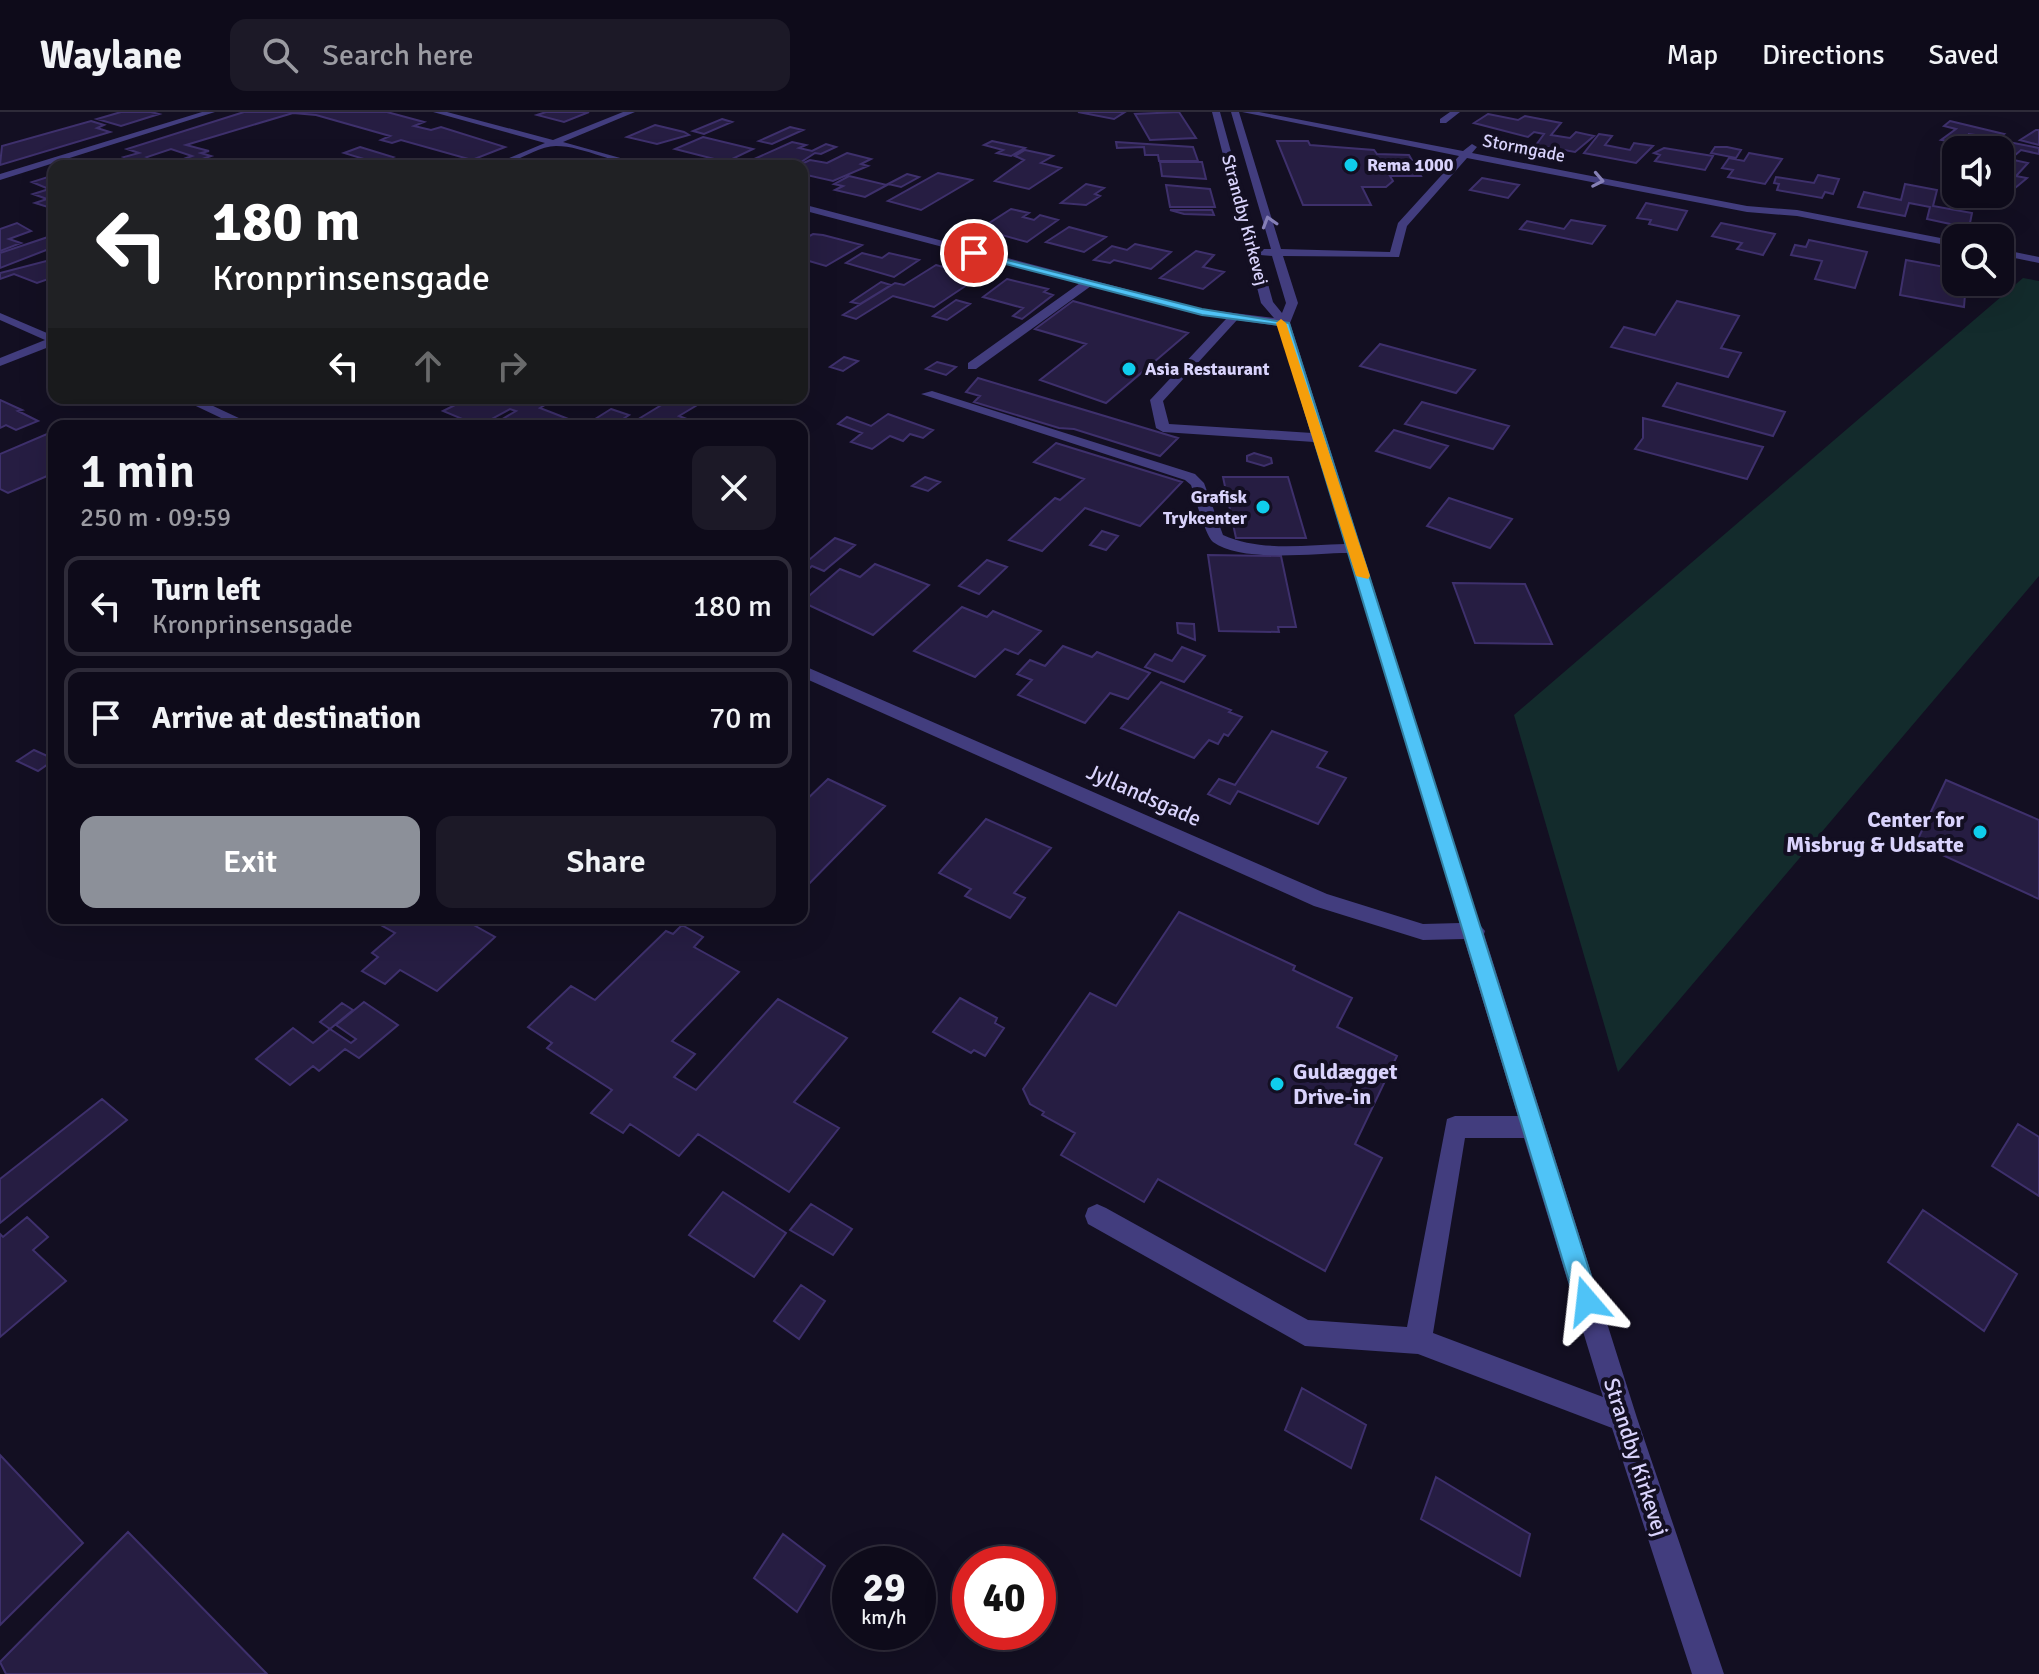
<!DOCTYPE html>
<html lang="en">
<head>
<meta charset="utf-8">
<style>
	body { margin:0; font-family:Signika,sans-serif; background:#1c1927; color:#f1f3f6; height:100vh; display:flex; flex-direction:column; font-size:30px; white-space:nowrap }
	* { box-sizing:border-box; margin:0 }
	p { font-size:26px; color:#9b9ba2 }
	.icon { flex:none; width:44px; height:44px; fill:none; stroke:currentColor; stroke-width:2; stroke-linecap:round; stroke-linejoin:round }
	.map { position:relative; flex:1; overflow:hidden }
	.panel { position:absolute; left:48px; top:308px; width:760px; height:504px; display:flex; flex-direction:column; background:#0e0b1a; border-radius:16px; box-shadow:0 8px 32px #0002,0 0 0 2px #2e2b39 }
	.panel>* { flex:none }
	.top-card { position:absolute; left:48px; top:48px; width:760px; height:244px; border-radius:16px; box-shadow:0 8px 32px #0002,0 0 0 2px #2e2b39; background:#202124; color:#fff; overflow:hidden }
	.tools { position:absolute; left:1942px; top:24px; display:grid; gap:16px }
	.tools a { display:grid; place-items:center; width:72px; height:72px; border-radius:16px; background:#0e0b1a; box-shadow:0 8px 32px #0002,0 0 0 2px #2e2b39; font-size:40px }
	.speed { position:absolute; left:832px; top:1434px; display:flex; gap:16px; font-size:40px; font-weight:700; text-align:center }
	.speed>* { display:grid; place-content:center; width:104px; height:104px; border-radius:50%; background:#0e0b1a; box-shadow:0 8px 32px #0002,0 0 0 2px #2e2b39; line-height:1 }
	.speed small { font-size:20px; font-weight:400 }
	.speed .limit { border:12px solid #d22; background:#fff; color:#111 }
	.pin { position:absolute; display:grid; place-items:center; width:68px; height:68px; color:#fff; margin:-34px; border:4px solid #fff; border-radius:50%; box-shadow:0 2px 8px #0007 }
	.me { position:absolute; width:88px; margin:-44px; rotate:343deg; stroke-linejoin:round; filter:drop-shadow(0 0 6px #0008) }
	.turn { display:flex; align-items:center; gap:28px; height:168px; padding:0 32px; font-size:36px }
	.turn .icon { width:104px; height:104px; stroke-width:2.5 }
	.turn b { display:block; font-size:56px; line-height:68px }
	.lanes { display:flex; align-items:center; height:76px; padding:0 32px; background:#0003; justify-content:center; gap:40px; direction:ltr }
	.lanes .off { opacity:.35 }
	.round { display:grid; place-items:center; flex:none; width:84px; height:84px; border-radius:16px; background:#1c1927 }
	.head { display:flex; align-items:center; justify-content:space-between; height:136px; padding:0 32px }
	h1 { font-size:48px; font-weight:600; line-height:60px }
	.cta { display:flex; gap:16px; margin-top:auto; padding:16px 32px }
	.cta a { flex:1; height:92px; border-radius:16px; background:#8c9099; color:#fff; font-size:32px; font-weight:600; line-height:92px; text-align:center }
	.cta a+a { background:#1c1927; color:#f1f3f6 }
	ul { padding:0; list-style:none }
	li { display:flex; align-items:center; gap:24px; height:100px; margin:0 16px 12px; padding:0 16px; border:4px solid #2e2b39; border-radius:16px }
	li div { flex:1 }
	li b { display:block; font-size:30px }
	li em { font-style:normal }
	header { display:flex; align-items:center; gap:48px; box-sizing:border-box; height:112px; padding:0 40px; background:#0e0b1a; border-bottom:2px solid #2e2b39 }
	header strong { font-size:38px }
	nav { display:flex; gap:44px; margin-inline-start:auto; font-size:28px }
	.search { width:560px; height:72px; background:#1c1927; display:flex; align-items:center; gap:20px; box-sizing:border-box; padding:0 28px; border-radius:16px; color:#9b9ba2; font-size:30px }
	.map>svg:first-child { display:block }
</style>
</head>
<body>
<header>
<strong>Waylane</strong>
<div class="search"><svg class="icon" aria-label="search" viewBox="0 0 24 24"><circle cx="10" cy="10" r="6"/><path d="M15 15l6 6"/></svg>Search here</div>
<nav><a>Map</a><a>Directions</a><a>Saved</a></nav>
</header>
<div class="map">
<svg width="2039" height="1562" viewBox="0 0 2039 1562">
	<rect width="100%" height="100%" fill="#130f22"/>
	<path fill="#132b2c" d="M2023 166 2039 169V464L1618 960 1514 603Z"/>
	<path fill="#261d42" stroke="#3e306c" stroke-width="2" d="M121 0H151L159 2 121 14 97 7Z
		M244 0H387L424 10 414 14 431 18 441 15 505 35 472 48 401 28 392 31 381 28 390 24 316 3 293 1 186 33 209 39 201 41 211 44 188 52 178 49 192 44 171 37 147 45 170 54H150L124 45 139 41 127 37Z
		M546 0H589L564 10 537 3Z
		M1078 0H1125L1114 7Z
		M1179 0 1196 26 1150 28 1135 2Z
		M1488 2 1518 8 1525 4 1561 11 1551 23 1570 26 1576 20 1594 24 1575 40 1536 33 1544 22 1534 20 1528 25 1474 11Z
		M722 7 732 10 704 22 693 19Z
		M91 9 104 13 97 16 110 20 0 53 2 34Z
		M1950 9 2004 22 1998 26 1968 22 2039 36V42L2021 38 2013 45 2000 42V38L1941 28 1956 17 1944 14Z
		M655 13 684 20 689 23 657 32 627 25Z
		M790 15 803 18 772 32 759 29Z
		M2036 18H2039V33L2020 28Z
		M1599 22 1612 24 1605 33 1630 38 1634 31 1653 34 1636 51 1584 41Z
		M703 25 753 37 726 50 675 37Z
		M992 29 1025 36 1011 44 997 41 1003 38 984 33Z
		M1277 29H1308L1310 33 1374 38 1377 42 1409 43 1421 64H1390L1393 69 1386 75H1362L1371 93H1303Z
		M792 30 806 33 799 36 812 39 826 32 836 35 821 42 815 41 795 54 752 48Z
		M1116 30 1193 35 1198 49H1159L1158 43H1145L1144 35 1117 36Z
		M360 35 393 45 377 51 344 41Z
		M1715 35H1727L1741 38 1736 46 1711 41Z
		M1664 36 1713 44 1705 58 1655 49 1660 43 1654 41Z
		M1025 38 1053 44 1041 51 1061 56 1029 77 995 69 1024 48 1015 44Z
		M847 41 871 47 861 52 868 54 833 69 802 62 805 59 797 54 810 48 827 51Z
		M1749 41 1782 47 1765 72 1728 65 1733 58 1722 56 1729 46 1744 49Z
		M2000 45 2028 51 2016 64 2027 66 2014 77 2000 73Z
		M444 47 460 52 412 54 424 49 433 52Z
		M1160 50H1202L1206 67 1162 64Z
		M938 61 972 68 921 98 888 89Z
		M907 62 919 65 901 75 888 72Z
		M54 63V97L35 91 47 87 33 82 49 77 32 70Z
		M1818 63 1839 67 1833 82 1825 80 1822 86 1777 78 1779 72 1774 71 1776 65 1814 71Z
		M849 64 887 73 865 85 835 78 843 74 834 72Z
		M1482 66 1519 73 1508 86 1470 78Z
		M1086 72 1104 76 1095 82 1100 84 1086 93 1061 91Z
		M1905 72 1937 78 1933 94 1972 101 1969 116 1927 107 1930 95 1909 91 1905 104 1858 95 1864 80 1901 88Z
		M1166 73 1210 77 1215 95H1170Z
		M1646 91 1687 99 1677 118 1649 112 1651 108 1637 106Z
		M1011 97 1029 101 1023 105 1034 108 1040 103 1058 108 1027 130 980 117Z
		M1170 98H1212L1214 103 1184 102Z
		M1571 108 1605 114 1592 132 1520 117 1527 109 1564 117Z
		M17 111 31 119 9 127 21 131 0 139V117Z
		M1721 111 1775 122 1763 143 1737 137 1742 131 1712 124Z
		M1069 115 1106 125 1084 140 1046 130Z
		M813 122 823 123 862 133 826 154 802 147V128Z
		M54 123V135L0 156V141Z
		M1809 128 1867 140 1855 176 1815 167 1822 149 1791 143 1795 133 1806 135Z
		M1135 132 1171 140 1151 157 1114 148 1110 151 1094 148 1112 134 1127 138Z
		M1196 139 1214 143 1203 155 1224 160 1203 177 1160 166Z
		M862 141 882 146 889 141 919 148 894 165 846 151Z
		M54 147V165L37 171 14 162 0 167V161Z
		M1906 148 1956 157V170H1966L1964 195 1900 183Z
		M936 153 979 165 934 195 893 184 856 207 843 203 895 171 904 173Z
		M1007 167 1048 177 1044 180 1053 183 1022 207 1013 204 1023 196 983 185Z
		M881 170 891 173 860 192 851 190Z
		M956 188 970 192 947 208 933 204Z
		M1073 189 1188 221 1106 291 1040 268 1086 232 1035 217Z
		M1677 189 1739 204 1721 236 1741 241 1728 265 1611 235 1624 215 1655 223Z
		M1380 232 1475 258 1456 281 1360 254Z
		M844 245 858 249 843 259 830 255Z
		M937 250 956 255 946 263 926 257Z
		M978 266 1178 326 1160 344 1074 317 1059 316 974 290 980 284 966 280Z
		M1677 271 1785 300 1773 324 1663 294Z
		M469 286H548L553 288 540 296 571 308 561 314H502L506 312 499 309 516 299 510 297 479 314 443 299Z
		M673 286 699 292 679 304 705 314H627Z
		M0 288 22 298 18 299 38 309 16 318 6 313 0 316Z
		M1422 290 1509 314 1493 337 1405 312Z
		M611 297 629 303 612 314H584Z
		M888 302 933 318 923 326 910 322 903 329 890 324 872 337 851 330 862 321 838 312 847 305 871 314Z
		M1643 306 1763 335 1747 367 1635 337 1643 326Z
		M1394 318 1448 334 1430 356 1376 339Z
		M54 319V361L8 381 0 377V342Z
		M1056 331 1182 370 1140 414 1085 396 1042 439 1009 428 1055 386 1060 388 1084 367 1034 350Z
		M1254 341 1271 346 1272 351 1264 354 1247 349V344Z
		M925 365 940 370 928 379 912 374Z
		M1223 365H1288L1306 426H1236Z
		M1449 386 1512 407 1490 436 1427 414Z
		M1102 419 1118 424 1106 438 1090 433Z
		M835 426 855 433 824 459 812 454 802 463V446L809 448Z
		M1208 443 1281 444 1296 515H1278L1279 520 1219 519Z
		M987 448 1007 455 979 482 959 474Z
		M875 452 929 473 873 523 802 490 840 457 860 465Z
		M1453 471 1525 472 1552 532 1475 531Z
		M962 495 987 505 993 499 1041 519 1018 542 1005 537 975 565 914 539Z
		M1177 511 1194 512 1195 528 1178 521Z
		M1063 534 1092 545 1097 540 1150 561 1128 587 1110 581 1085 611 1018 583 1032 568 1017 562 1030 548 1045 554Z
		M1182 535 1205 544 1184 570 1145 555 1155 542 1172 549Z
		M1161 570 1231 598 1229 600 1242 605 1228 624 1224 622 1218 632 1209 628 1194 646 1121 616Z
		M1272 619 1327 640 1317 655 1346 666 1318 712 1238 679 1230 692 1208 682 1219 667 1235 673Z
		M34 638 54 647V648L38 659 17 649Z
		M828 667 885 694 802 779V692Z
		M1946 668 2039 708V787L1916 731Z
		M986 707 1051 736 1014 781 1025 786 1010 806 965 784 971 777 939 761Z
		M1179 800 1295 854 1293 858 1352 886 1337 915 1397 944 1355 1032 1382 1046 1325 1159 1158 1067 1144 1090 1061 1043 1075 1021 1042 1003 1044 1000 1030 992 1023 977 1090 881 1116 894Z
		M368 806H461L495 825 437 879 400 858 385 872 362 859 378 845 372 841 395 821Z
		M682 813 703 825 694 835 739 860 672 929 695 942 674 965 696 978 778 887 847 926 794 990 839 1016 789 1080 698 1022 679 1044 630 1012 623 1021 591 1001 612 978 547 936 552 931 528 915 571 874 595 888 666 819 673 822Z
		M960 886 997 906 995 911 1004 916 985 944 974 938 971 941 933 920Z
		M364 890 398 913 359 946 345 937 319 959 313 954 290 973 256 947 293 916 313 931 330 917 351 931 356 927 336 913Z
		M342 891 353 898 330 917 320 910Z
		M102 987 127 1008 0 1111V1067Z
		M2018 1012 2039 1025V1084L1992 1054Z
		M723 1080 786 1121 754 1165 689 1123Z
		M811 1092 852 1117 833 1143 790 1118Z
		M1923 1098 2017 1162 1984 1219 1888 1150Z
		M27 1105 48 1125 33 1138 66 1169 0 1225V1122L3 1125Z
		M801 1173 825 1189 799 1227 774 1209Z
		M1302 1276 1366 1313 1351 1356 1285 1318Z
		M0 1343 83 1431 0 1513Z
		M1436 1365 1530 1422 1520 1464 1421 1407Z
		M128 1420 267 1562H6L0 1550Z
		M783 1422 825 1454 797 1500 754 1466Z"/>
	<g fill="none" stroke-linecap="round" stroke-linejoin="round">
		<path fill="#423d7e" fill-rule="evenodd" d="M202 0H215L0 68V62Z
			M433 0H447L553 28 623 0H635L563 30 649 54C616 54 585 34 556 34 536 34 514 54 490 54L545 31Z
			M1212 0H1220L1258 137H1271L1231 0H1239L1281 137 1390 140 1398 111 1459 44 1242 0H1259L1463 39 1472 32 1477 35 1472 41 1747 94 1797 98 1956 129V135L1797 104 1747 100 1467 46 1407 114 1399 145 1283 144 1298 191 1290 211 1480 813 1485 819 1484 822 1637 1306 1724 1562H1692L1612 1316 1418 1242 1305 1234 1088 1112 1085 1104 1088 1096 1097 1092 1106 1096 1308 1208 1407 1215 1447 1007 1455 1004H1518L1464 827 1423 828 1314 794 802 565V553L1327 782 1423 812 1460 811 1348 441C1314 441 1241 451 1213 430 1205 423 1195 385 1191 373L1185 368 921 282 932 279 1195 362 1204 371 1223 423C1261 440 1305 433 1345 432L1314 330 1163 320 1156 316 1150 288 1226 207 1091 174 976 257H968V251L1080 171 802 98V92L1202 197 1274 206 1261 191ZM1260 143 1272 144 1286 191 1282 201 1273 190ZM1237 208 1279 214 1312 321 1169 312 1163 289ZM1465 1026H1524L1603 1285 1433 1221Z
			M1450 0H1460L1446 11H1440V7Z
			M2000 137 2039 145V151L2000 143Z
			M0 201 54 224V233L0 254V246L45 228 0 208Z
			M179 286H196L256 314H238Z"/>
	</g>
	<defs><path id="oneway-chevron" d="M-2-3.5L2.5 0L-2 3.5" fill="none" stroke-width="1.6" stroke-linecap="round" stroke-linejoin="round" transform="scale(2)"/></defs>
	<g stroke="#8680b7">
		<use href="#oneway-chevron" transform="translate(1598 68) rotate(11)"/>
		<use href="#oneway-chevron" transform="translate(1269 110) rotate(-107)"/>
	</g>
	<path fill="#4fc3f7" stroke="#337fa1" stroke-width="2" d="M971 139 1202 197 1289 211 1599 1189 1596 1198 1587 1201 1579 1198 1575 1189 1279 213 1202 203 971 143Z"/>
	<path fill="#f59e0b" d="M1281 207 1286 211 1370 464 1368 467 1356 464 1276 211Z"/>
	<g fill="#0fcdec" stroke="#130f22" stroke-width="3">
		<circle cx="1351" cy="53" r="8"/>
		<circle cx="1129" cy="257" r="8"/>
		<circle cx="1263" cy="395" r="8"/>
		<circle cx="1980" cy="720" r="8"/>
		<circle cx="1277" cy="972" r="8"/>
	</g>
	<g text-anchor="middle" dominant-baseline="central" stroke-width="8" stroke-linejoin="round" paint-order="stroke">
		<g font-size="18" fill="#d9d3fc" stroke="#130f22">
			<text transform="translate(1524 36) rotate(11)">Stormgade</text>
			<text transform="translate(1245 108) rotate(75)">Strandby Kirkevej</text>
		</g>
		<g font-size="18" font-weight="bold" fill="#d9d3fc" stroke="#130f22" text-anchor="start">
			<text x="1367" y="53">Rema 1000</text>
			<text x="1145" y="257">Asia Restaurant</text>
			<text x="1247" y="385" text-anchor="end">Grafisk<tspan x="1247" dy="21">Trykcenter</tspan></text>
		</g>
		<g font-size="22" fill="#d9d3fc" stroke="#130f22">
			<text transform="translate(1144 683) rotate(24)">Jyllandsgade</text>
			<text transform="translate(1636 1345) rotate(72)">Strandby Kirkevej</text>
		</g>
		<g font-size="22" font-weight="bold" fill="#d9d3fc" stroke="#130f22" text-anchor="end">
			<text x="1964" y="707">Center for<tspan x="1964" dy="25">Misbrug &amp; Udsatte</tspan></text>
			<text x="1293" y="959" text-anchor="start">Guldægget<tspan x="1293" dy="25">Drive-in</tspan></text>
		</g>
	</g>
</svg>
<div class="tools">
<a><svg class="icon" aria-label="sound" viewBox="0 0 24 24"><path d="M4 9h4l5-4v14l-5-4H4zM17 9q2 3 0 6"/></svg></a>
<a><svg class="icon" aria-label="search" viewBox="0 0 24 24"><circle cx="10" cy="10" r="6"/><path d="M15 15l6 6"/></svg></a>
</div>
<div class="speed"><div>29<small>km/h</small></div><div class="limit">40</div></div>
<div class="pin" style="left:974px;top:141px;background:#d93025"><svg class="icon" aria-label="arrive" viewBox="0 0 24 24"><path d="M6 21V4h12l-3 4 3 4H6"/></svg></div>
<svg class="me" style="left:1587px;top:1189px" viewBox="-20 -20 40 40"><path d="M0-17L14 15 0 8-14 15z" fill="#4fc3f7" stroke="#fff" stroke-width="4"/></svg>
<div class="top-card">
<div class="turn"><svg class="icon" aria-label="left" viewBox="0 0 24 24"><path d="M17 20v-9H6M10 6l-5 5 5 5"/></svg><div><b>180 m</b>Kronprinsensgade</div></div>
<div class="lanes"><svg class="icon" aria-label="left" viewBox="0 0 24 24"><path d="M17 20v-9H6M10 6l-5 5 5 5"/></svg><svg class="icon off" aria-label="ahead" viewBox="0 0 24 24"><path d="M12 20V5M6 11l6-6 6 6"/></svg><svg class="icon off" aria-label="right" viewBox="0 0 24 24"><path d="M7 20v-9h11M14 6l5 5-5 5"/></svg></div>
</div>
<section class="panel">
<div class="head"><div><h1>1 min</h1><p>250 m · 09:59</p></div><a class="round"><svg class="icon" aria-label="close" viewBox="0 0 24 24"><path d="M6 6l12 12M18 6L6 18"/></svg></a></div>
<ul>
<li><svg class="icon" aria-label="left" viewBox="0 0 24 24"><path d="M17 20v-9H6M10 6l-5 5 5 5"/></svg><div><b>Turn left</b><p>Kronprinsensgade</p></div><em>180 m</em></li>
<li><svg class="icon" aria-label="arrive" viewBox="0 0 24 24"><path d="M6 21V4h12l-3 4 3 4H6"/></svg><div><b>Arrive at destination</b></div><em>70 m</em></li>
</ul>
<div class="cta"><a>Exit</a><a>Share</a></div>
</section>
</div>
</body>
</html>
